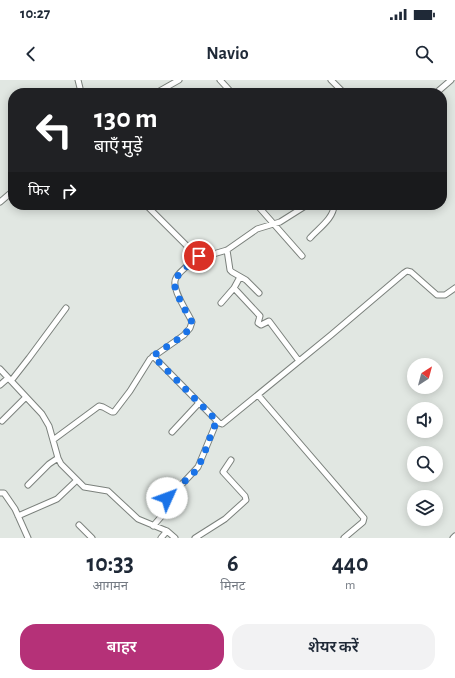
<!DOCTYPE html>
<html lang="hi">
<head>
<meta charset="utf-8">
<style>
	body { margin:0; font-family:"Alegreya Sans","Noto Sans Devanagari",sans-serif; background:#f2f2f3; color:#1f2937; height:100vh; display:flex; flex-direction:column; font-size:15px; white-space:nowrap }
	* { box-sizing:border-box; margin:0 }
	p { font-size:13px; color:#747a83 }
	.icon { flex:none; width:22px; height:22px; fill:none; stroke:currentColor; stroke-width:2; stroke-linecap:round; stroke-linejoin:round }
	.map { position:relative; height:458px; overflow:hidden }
	.sheet { display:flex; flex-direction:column; background:#fff; flex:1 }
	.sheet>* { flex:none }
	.hud { position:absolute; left:8px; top:8px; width:439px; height:122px; border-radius:16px; box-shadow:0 2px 10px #0003; background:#202124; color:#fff; overflow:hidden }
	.needle { width:26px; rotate:36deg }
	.fabs { position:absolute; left:407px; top:278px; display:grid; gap:8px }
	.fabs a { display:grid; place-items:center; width:36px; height:36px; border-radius:50%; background:#fff; box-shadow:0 2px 10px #0003; font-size:20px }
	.pin { position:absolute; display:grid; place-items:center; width:34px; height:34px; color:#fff; margin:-17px; border:2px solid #fff; border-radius:50%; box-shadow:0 1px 4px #0007 }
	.me { position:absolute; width:44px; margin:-22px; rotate:47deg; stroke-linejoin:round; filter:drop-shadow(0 0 3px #0008) }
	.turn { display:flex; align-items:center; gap:14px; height:84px; padding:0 20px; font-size:18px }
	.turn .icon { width:52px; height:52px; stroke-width:2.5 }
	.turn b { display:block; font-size:28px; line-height:34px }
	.then { display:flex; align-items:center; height:38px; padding:0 20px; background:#0003; gap:8px; font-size:15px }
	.eta { display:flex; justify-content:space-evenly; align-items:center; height:68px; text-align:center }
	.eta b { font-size:24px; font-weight:600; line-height:28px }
	.button { display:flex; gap:8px; margin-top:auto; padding:8px 20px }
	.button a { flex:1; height:46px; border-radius:16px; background:#b53178; color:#fff; font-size:16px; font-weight:600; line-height:46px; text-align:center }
	.button a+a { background:#f2f2f3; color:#1f2937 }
	.status { display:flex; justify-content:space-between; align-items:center; height:28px; padding:0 20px; background:#fff; direction:ltr }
	.status svg { height:11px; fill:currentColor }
	header { display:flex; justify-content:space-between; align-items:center; height:52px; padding:0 20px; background:#fff; font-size:18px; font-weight:600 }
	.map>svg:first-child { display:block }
</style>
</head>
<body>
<div class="status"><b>10:27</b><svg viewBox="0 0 49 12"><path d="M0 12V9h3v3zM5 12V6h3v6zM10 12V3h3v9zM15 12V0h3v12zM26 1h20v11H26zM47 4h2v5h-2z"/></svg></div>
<header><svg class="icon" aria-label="back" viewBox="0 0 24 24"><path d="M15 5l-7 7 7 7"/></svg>Navio<svg class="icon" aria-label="search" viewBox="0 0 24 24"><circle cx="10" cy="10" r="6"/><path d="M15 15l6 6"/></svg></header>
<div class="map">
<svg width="455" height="458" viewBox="0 0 455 458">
	<rect width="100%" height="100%" fill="#e1e7e2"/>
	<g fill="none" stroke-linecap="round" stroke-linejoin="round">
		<defs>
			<path id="street" d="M78 0 80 8 79 13
				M220 0 232 13
				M331 0 344 13
				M156 13 179 0
				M436 13 451 0
				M0 122 13 111
				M146 125 195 174 203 177 227 170 257 149 280 142 307 125
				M257 125 302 176
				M310 158C319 148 334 138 334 125
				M227 170 230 190 232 192 246 200 259 213
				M234 208 260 236 258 243 261 245 269 241 299 281
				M221 223 234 208 240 197
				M153 276 219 343 222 344 331 255 404 193 407 191 411 192 437 215H445L455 208
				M0 289 42 334 49 346 58 378 61 384 84 407 108 411 138 439 167 451 175 458
				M11 301 29 278 66 228
				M0 305 8 298
				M258 315 364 438 363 442 344 458
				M2 341 26 317
				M172 352 199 323
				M53 360 99 326 103 327 112 332H114L130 311 150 279 184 255 190 248 192 242C188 232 170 208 176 198 179 191 193 182 199 176
				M28 405 49 384 58 378
				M0 413H4L15 429 28 458
				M18 436 57 419 77 400
				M79 445 92 458
				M153 446 168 429 167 416 183 403 198 387 217 341
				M161 458 167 451
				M195 458 225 439 246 420 245 416 223 392 231 380
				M453 458 455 456"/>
		</defs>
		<use href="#street" stroke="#7b817c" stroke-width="7"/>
		<use href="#street" stroke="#fff" stroke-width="5"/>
	</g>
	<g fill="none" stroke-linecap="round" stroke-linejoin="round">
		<path stroke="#1a73e8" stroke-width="7" stroke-dasharray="0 12.6" d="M167 418C169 412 186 401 192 395 205 380 208 358 217 341L153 276 184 255 192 245C192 239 187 233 184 228 181 221 173 209 175 201 176 194 194 181 199 176"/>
	</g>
</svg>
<div class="fabs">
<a><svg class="needle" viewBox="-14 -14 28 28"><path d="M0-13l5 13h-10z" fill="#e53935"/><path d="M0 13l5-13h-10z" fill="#747a83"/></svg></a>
<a><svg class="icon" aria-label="sound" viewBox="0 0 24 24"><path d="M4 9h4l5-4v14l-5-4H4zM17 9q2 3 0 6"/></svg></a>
<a><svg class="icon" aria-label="search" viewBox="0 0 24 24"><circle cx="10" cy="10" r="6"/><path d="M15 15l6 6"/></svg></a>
<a><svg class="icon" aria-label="layers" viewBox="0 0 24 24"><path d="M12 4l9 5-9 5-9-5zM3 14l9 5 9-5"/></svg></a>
</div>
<div class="pin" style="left:199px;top:176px;background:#d93025"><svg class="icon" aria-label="arrive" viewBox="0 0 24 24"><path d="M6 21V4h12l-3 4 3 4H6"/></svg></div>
<svg class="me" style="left:167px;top:418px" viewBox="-20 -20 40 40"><circle r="19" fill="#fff"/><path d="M0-13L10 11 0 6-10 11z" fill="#1a73e8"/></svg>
<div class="hud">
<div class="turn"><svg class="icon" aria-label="left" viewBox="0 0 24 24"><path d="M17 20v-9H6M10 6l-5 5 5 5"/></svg><div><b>130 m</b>बाएँ मुड़ें</div></div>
<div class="then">फिर<svg class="icon" aria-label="right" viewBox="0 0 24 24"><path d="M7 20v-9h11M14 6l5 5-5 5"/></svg></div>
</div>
</div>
<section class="sheet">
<div class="eta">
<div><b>10:33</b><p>आगमन</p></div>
<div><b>6</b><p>मिनट</p></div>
<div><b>440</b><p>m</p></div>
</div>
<div class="button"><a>बाहर</a><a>शेयर करें</a></div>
</section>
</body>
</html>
